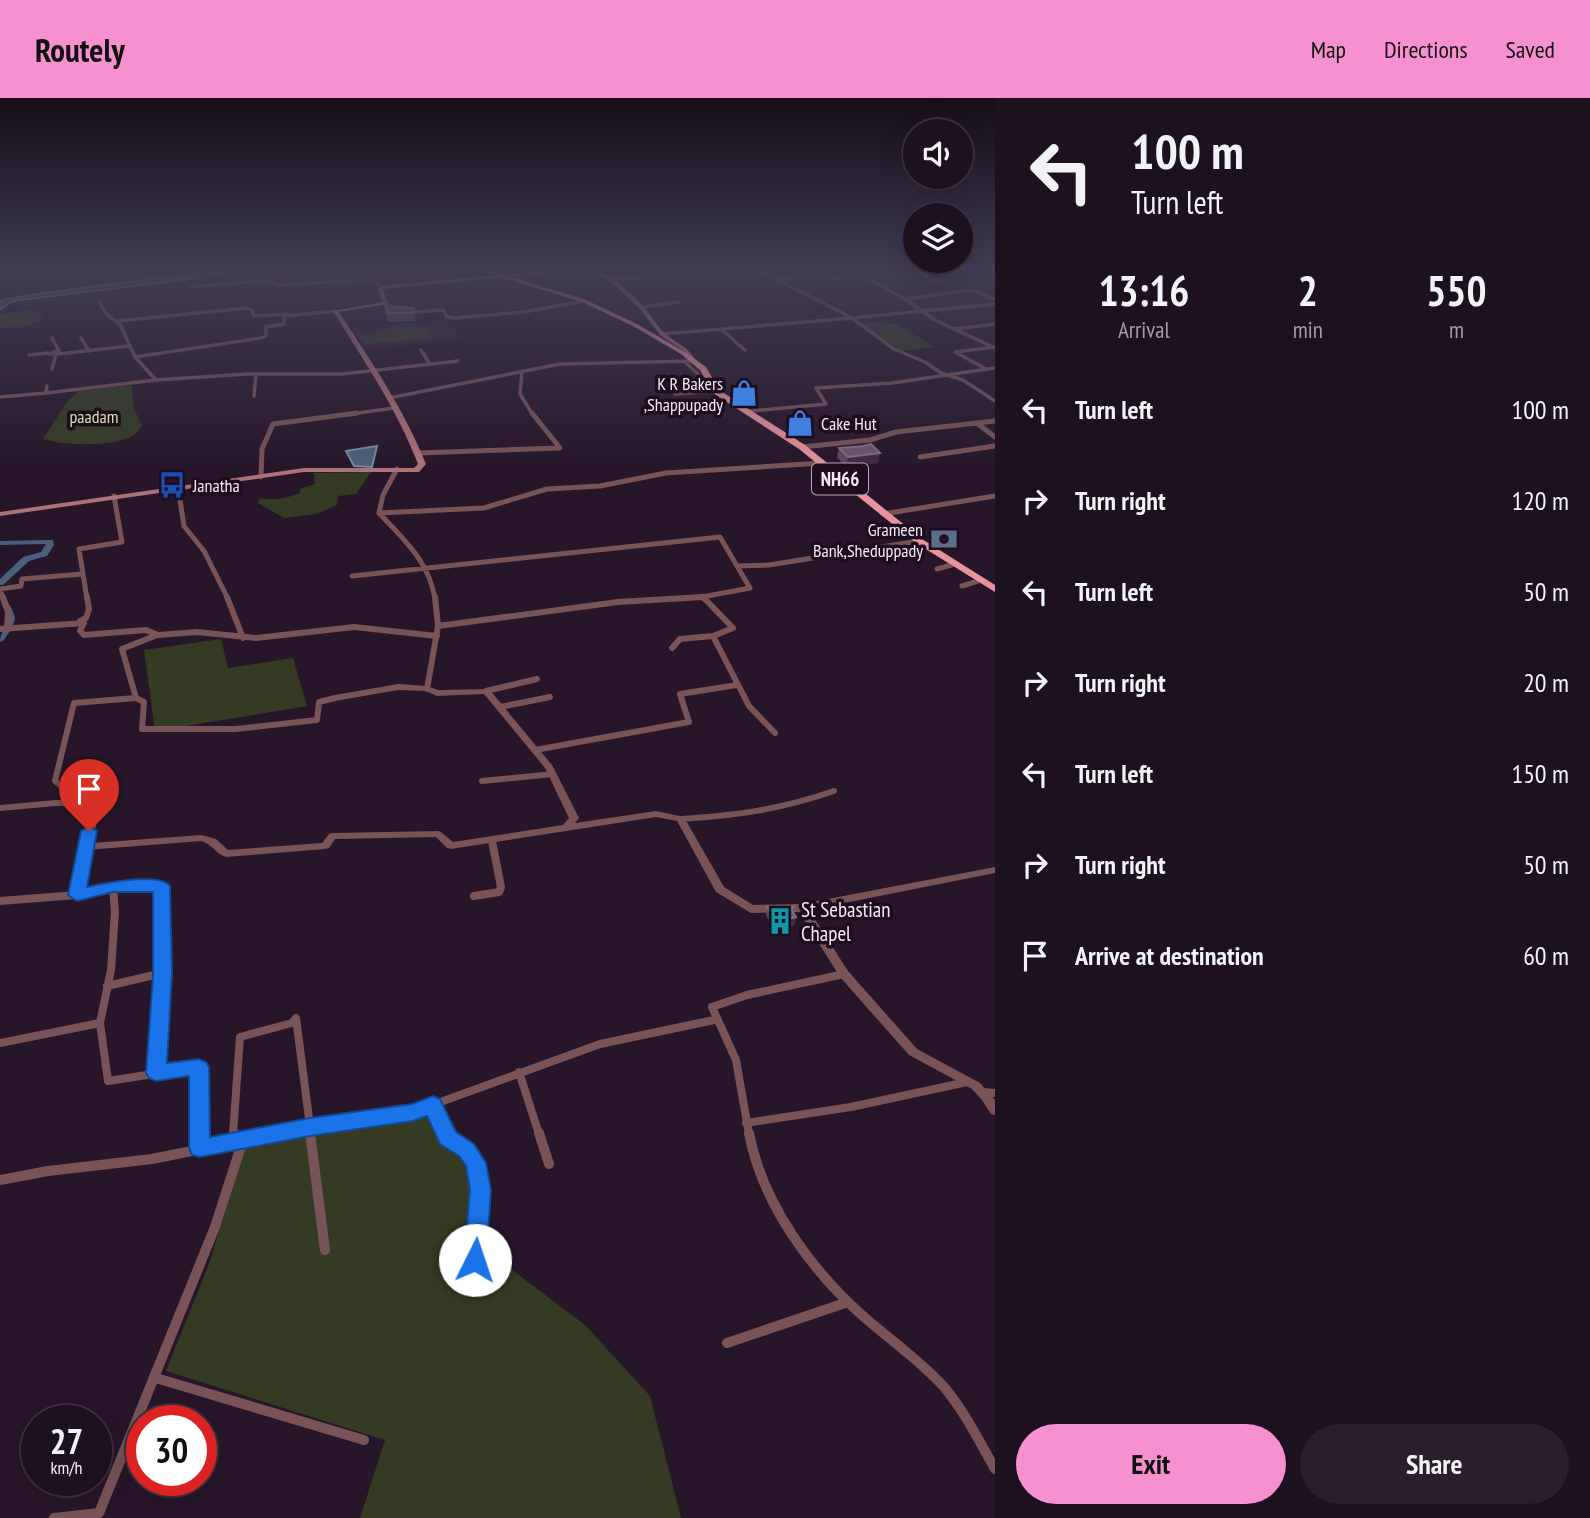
<!DOCTYPE html>
<html lang="en">
<head>
<meta charset="utf-8">
<style>
	body { margin:0; font-family:"PT Sans Narrow",sans-serif; background:#2a1e2c; color:#f1f3f6; height:100vh; display:flex; flex-direction:column; font-size:26px; white-space:nowrap }
	* { box-sizing:border-box; margin:0 }
	p { font-size:23px; color:#a09da4 }
	.icon { flex:none; width:38px; height:38px; fill:none; stroke:currentColor; stroke-width:2; stroke-linecap:round; stroke-linejoin:round }
	.map { position:relative; flex:1; overflow:hidden }
	.panel { display:flex; flex-direction:column; background:#1d101f; width:595px }
	.panel>* { flex:none }
	.guide { background:#1d101f; color:#f1f3f6; overflow:hidden }
	.controls { position:absolute; left:903px; top:21px; display:grid; gap:14px }
	.controls a { display:grid; place-items:center; width:70px; height:70px; border-radius:50%; background:#1d101f; box-shadow:0 7px 28px #0002,0 0 0 2px #3b303d; font-size:35px }
	.speed { position:absolute; left:21px; top:1307px; display:flex; gap:14px; font-size:35px; font-weight:700; text-align:center }
	.speed>* { display:grid; place-content:center; width:91px; height:91px; border-radius:50%; background:#1d101f; box-shadow:0 7px 28px #0002,0 0 0 2px #3b303d; line-height:1 }
	.speed small { font-size:18px; font-weight:400 }
	.speed .limit { border:10px solid #d22; background:#fff; color:#111 }
	.pin { position:absolute; display:grid; place-items:center; width:60px; height:60px; color:#fff; margin:-72px -30px; border-radius:50% 50% 50% 0; rotate:-45deg; box-shadow:0 0 7px #0007 }
	.pin .icon { rotate:45deg }
	.me { position:absolute; width:77px; margin:-38px; rotate:4deg; stroke-linejoin:round; filter:drop-shadow(0 0 5px #0008) }
	.turn { display:flex; align-items:center; gap:24px; height:147px; padding:0 21px; font-size:32px }
	.turn .icon { width:91px; height:91px; stroke-width:2.5 }
	.turn b { display:block; font-size:49px; line-height:60px }
	.eta { display:flex; justify-content:space-evenly; align-items:center; height:119px; text-align:center }
	.eta b { font-size:42px; font-weight:600; line-height:49px }
	.button { display:flex; gap:14px; margin-top:auto; padding:14px 21px }
	.button a { flex:1; height:80px; border-radius:42px; background:#f690cf; color:#111; font-size:28px; font-weight:600; line-height:80px; text-align:center }
	.button a+a { background:#2a1e2c; color:#f1f3f6 }
	ul { padding:0; list-style:none }
	li { display:flex; align-items:center; gap:21px; height:91px; padding:0 21px }
	li div { flex:1 }
	li b { display:block; font-size:26px }
	li em { font-style:normal }
	header { display:flex; align-items:center; gap:42px; box-sizing:border-box; height:98px; padding:0 35px; background:#f690cf; color:#111 }
	header strong { font-size:33px }
	nav { display:flex; gap:38px; margin-inline-start:auto; font-size:24px }
	main { display:flex; flex:1; min-height:0 }
	.map>svg:first-child { display:block }
</style>
</head>
<body>
<header>
<strong>Routely</strong>
<nav><a>Map</a><a>Directions</a><a>Saved</a></nav>
</header>
<main>
<div class="map">
<svg width="995" height="1420" viewBox="0 0 995 1420">
	<rect width="100%" height="100%" fill="#271629"/>
	<path fill="#341d35" d="M447 222 461 242 364 251 352 230Z"/>
	<path fill="#343b22" d="M31 212 43 216 44 221 24 229 0 230V216Z
		M867 224 897 226 934 249 902 253 859 225Z
		M425 227 434 240 365 246 359 237 385 234 384 231Z
		M132 287 134 311 142 327C133 352 65 348 43 341L67 304 79 293Z
		M371 374 356 396 338 398 337 407 316 416 284 420 258 405 260 400C273 403 288 400 300 395V391L315 386 314 375Z
		M221 541 228 570 293 560 307 608 155 633 144 552Z
		M438 1009 485 1073 491 1156 585 1227 650 1298 681 1420H360L385 1342 166 1273 209 1166 246 1046 310 1029 412 1019Z"/>
	<path fill="#4a607a" stroke="#7d899f" stroke-width="2" d="M212 172H238L198 180 21 202 11 204 0 212V204L3 202C72 188 142 185 212 172Z
		M377 348 372 369 354 368 346 353Z"/>
	<g fill="none" stroke-linecap="round" stroke-linejoin="round">
		<path fill="#4a607a" fill-rule="evenodd" d="M50 442H53L54 447 47 458 29 463 3 487H0V481L23 459 41 454 46 446 0 447V443Z
			M0 498C8 502 14 513 15 521L12 530 3 543 0 544C0 535 6 529 6 521 7 513 0 507 0 498Z"/>
		<path stroke="#785458" stroke-width="3.5" d="M46 172H151
			M253 172 278 187 376 181
			M372 172 380 190
			M504 178 577 172
			M863 179 923 176 931 182 956 181
			M610 181 770 176
			M779 181 805 179
			M834 181 861 178
			M191 189 271 182
			M905 201 974 192 995 202
			M99 204 107 217 120 226 135 259 156 282
			M386 205 405 215 443 212 447 219 453 220 524 214 584 203
			M995 206 852 220 894 251 925 264 941 275 963 282 995 303
			M641 209 679 204
			M117 223 247 210 252 212 254 218 288 216
			M954 231 995 226
			M722 232 745 252
			M662 236 852 220 780 183 766 172
			M52 240 59 253
			M81 240 89 253
			M421 252 430 266
			M56 253 60 255 49 256Z
			M59 256 129 248
			M29 257 49 255
			M135 259 261 240 266 238V229L284 226V218L336 213
			M686 265 716 293
			M52 271 56 256
			M986 271 955 254 995 249
			M522 273 520 296 533 317
			M47 288 46 295 156 282 247 276H342L458 263
			M816 290 892 285 995 270
			M675 296 716 293
			M254 298 256 276
			M0 299 46 295
			M389 300 560 266 693 263
			M751 313 826 306 816 290
			M344 317 394 310"/>
		<path stroke="#785458" stroke-width="5" d="M978 326 995 339
			M802 349 870 342 896 334 995 323
			M419 355 560 350 532 315
			M920 359 995 348
			M397 371 383 397 379 415 484 410 547 391 600 388 666 375 822 365
			M261 379 262 351 273 326 357 315
			M178 389 184 428 204 453 228 501
			M379 415C404 442 429 463 435 501
			M883 416 995 398
			M737 468 769 467 919 443
			M937 471 955 466
			M352 478 720 439 750 490 702 499 704 501
			M962 488 981 482
			M3 501 0 491 21 488 22 481 82 476
			M87 501 79 451 122 444 114 398
			M675 501 702 499"/>
		<path stroke="#785458" stroke-width="6" d="M3 499 8 513 7 531
			M227 499 243 540
			M435 499 438 528
			M80 523 86 520 89 511 87 499
			M0 531 84 525 80 533 84 537 146 532 158 537 197 534 256 540 354 529 437 538
			M713 538 749 608 775 635
			M672 550 680 541 713 538 733 530 703 499
			M427 591 438 528 618 504 702 499
			M486 593 537 581
			M136 600 144 604 142 631H236L317 622 319 604 335 600
			M500 609 550 599
			M535 652 689 624 680 596 737 587
			M482 683 553 676
			M70 706 75 689 61 688 55 683 74 605 136 600 122 551 157 537
			M681 721C739 717 778 712 834 693"/>
		<path stroke="#785458" stroke-width="8" d="M86 749 77 797 113 789 115 814 111 872 100 925 108 983 199 969 200 1036
			M113 789 161 788V876
			M474 798 499 794 501 789 492 743
			M0 803 77 797
			M107 888 163 875 156 975
			M0 945 100 925
			M519 974 539 1036
			M982 994 995 995
			M433 1007 446 1036
			M746 1025 851 1009 967 984
			M233 1036 240 939 292 925 296 920 311 1036
			M273 1036 413 1014 600 946 714 922
			M749 1036 736 962 712 909 747 897 844 876"/>
		<path stroke="#785458" stroke-width="10" d="M200 1035V1050
			M310 1035 325 1152
			M446 1035C452 1048 470 1050 476 1065 486 1091 476 1156 474 1186
			M539 1035 549 1066
			M749 1035C762 1105 811 1172 863 1218 890 1242 920 1262 944 1289 965 1314 979 1343 995 1371
			M233 1043 234 1035
			M0 1082 48 1073 152 1061 282 1035
			M727 1245 848 1204
			M156 1280 364 1342
			M54 1420 99 1415 215 1129 243 1042"/>
		<path fill="#785458" fill-rule="evenodd" d="M850 172H855L907 200 937 221 995 248V252L933 223 903 202Z
			M398 586 427 588 438 592 489 591 552 667 579 720 575 725 656 713 684 719 724 789 753 807 802 806 995 769V775L809 812 848 873 917 951 980 985 995 1002V1017L991 1016 982 1002 972 991 909 957 840 879 799 814 751 815 716 794 677 723 656 719 451 751 447 750 436 739 335 741 329 750 325 751 226 759C216 756 212 746 201 743L86 752 82 751 81 749 91 709 56 708 0 713V707L56 702 96 703 101 706 92 745 201 737 216 741 228 752 322 745 329 736 332 735 438 733 441 734 453 744 563 727 569 720 545 670 484 596 437 598 426 593 398 592 335 603 331 600 335 597Z"/>
		<path fill="#ac7279" fill-rule="evenodd" d="M590 172C608 171 632 196 643 208 651 216 656 227 664 234 677 247 685 245 696 263L695 264H691L684 253 660 237 639 210 610 183Z
			M504 176 506 179 383 191 388 206 339 214C371 263 404 311 426 366L419 374H304L0 418V414L304 370H414L418 366C397 311 364 263 333 213L383 204 377 190 380 188Z"/>
		<path fill="#e8949f" fill-rule="evenodd" d="M479 172H488L586 202 637 226 685 254 706 269 719 292 805 347 922 441 995 487V494L916 445 799 351 713 295 700 272 681 256 633 228 582 204Z"/>
	</g>
	<path fill="#5b485d" d="M385 208 415 215 416 223 387 224Z
		M839 350 878 365 846 368 837 360Z
		M767 809 792 813 795 827 779 831 772 828 766 817Z"/>
	<path fill="#3f2d41" d="M880 355 878 365 846 368 848 359Z
		M796 819 795 827 779 831 780 823Z"/>
	<path fill="#6b596d" stroke="#817082" stroke-width="2" d="M385 208 414 210 415 215H387Z
		M871 346 880 355 848 359 839 350 863 348Z
		M767 809H793L791 811 796 819 780 823 773 820Z"/>
	<linearGradient id="sky" x2="0" y2="1"><stop stop-color="#150c17"/><stop offset="0.46" stop-color="#413c54"/><stop offset="1" stop-color="#413c54" stop-opacity="0"/></linearGradient>
	<rect width="995" height="371" fill="url(#sky)"/>
	<path fill="#1a73e8" stroke="#114b97" stroke-width="2" d="M89 728 97 733 87 789C104 785 159 774 170 788L172 875 167 965 199 961 206 964 209 969 210 1039 310 1020 412 1006 433 998 440 1001 456 1034 474 1046 486 1065 491 1092 486 1162 483 1169 475 1172 467 1169 464 1162 470 1092 466 1068 459 1058 440 1046 427 1018 413 1023 310 1038 200 1059 192 1057 189 1050V978L156 983 149 980 146 975 153 879V794H113L77 803 68 797 81 733Z"/>
	<defs>
		<symbol id="shop-bare" viewBox="-9 -9 18 18"><path d="M-5-2.5h2.3a2.7 3.5 0 0 1 5.4 0H5L5.5 6h-11ZM-1.5-2.5h3a1.5 2.3 0 0 0-3 0Z" fill="#3f7fe0" stroke="#1e0d1f" stroke-width="2.5" paint-order="stroke"/></symbol>
		<symbol id="bus-bare" viewBox="-9 -9 18 18"><path d="M-5-6H5V4H4V6H2V4H-2V6H-4V4H-5ZM-3.5-4V0h7V-4ZM-3.5 1.2v1.5H-2V1.2ZM2 1.2v1.5H3.5V1.2Z" fill="#1a4fb4" stroke="#1e0d1f" stroke-width="2.5" paint-order="stroke"/></symbol>
		<symbol id="bank-bare" viewBox="-9 -9 18 18"><path d="M-6-4H6V4H-6ZM0-2.3a2.3 2.3 0 1 0 0 4.6a2.3 2.3 0 1 0 0-4.6Z" fill="#5c6f8a" stroke="#1e0d1f" stroke-width="2.5" paint-order="stroke"/></symbol>
		<symbol id="building-bare" viewBox="-9 -9 18 18"><path d="M-4-6H4V6H1V3H-1V6H-4ZM-2.5-4.3h1.7v1.8h-1.7ZM.8-4.3h1.7v1.8H.8ZM-2.5-1h1.7V.8h-1.7ZM.8-1h1.7V.8H.8Z" fill="#0f9aa8" stroke="#1e0d1f" stroke-width="2.5" paint-order="stroke"/></symbol>
	</defs>
	<g fill-rule="evenodd">
		<use href="#shop-bare" x="725" y="276" width="38" height="38"/>
		<use href="#shop-bare" x="781" y="306" width="38" height="38"/>
		<use href="#bus-bare" x="153" y="368" width="38" height="38"/>
		<use href="#bank-bare" x="925" y="422" width="38" height="38"/>
		<use href="#building-bare" x="761" y="804" width="38" height="38"/>
	</g>
	<g text-anchor="middle" dominant-baseline="central" stroke-width="7" stroke-linejoin="round" paint-order="stroke">
		<g font-size="18" fill="#f5e9f6" stroke="#1e0d1f" text-anchor="end">
			<text x="723" y="285">K R Bakers<tspan x="723" dy="21">,Shappupady</tspan></text>
			<text x="821" y="325" text-anchor="start">Cake Hut</text>
			<text x="193" y="387" text-anchor="start">Janatha</text>
			<text x="923" y="431">Grameen<tspan x="923" dy="21">Bank,Sheduppady</tspan></text>
		</g>
		<g font-size="18" fill="#cee1a6" stroke="#1e0d1f">
			<text x="94" y="318">paadam</text>
		</g>
		<rect fill="#1e0d1f" stroke="#b4a7b6" stroke-width="2" x="812" y="365.5" width="56" height="31" rx="5"/>
		<g font-size="19" font-weight="bold" fill="#f5e9f6">
			<text x="840" y="381">NH66</text>
		</g>
		<g font-size="21" fill="#f5e9f6" stroke="#1e0d1f" text-anchor="start">
			<text x="801" y="811">St Sebastian<tspan x="801" dy="24">Chapel</tspan></text>
		</g>
	</g>
</svg>
<div class="controls">
<a><svg class="icon" aria-label="sound" viewBox="0 0 24 24"><path d="M4 9h4l5-4v14l-5-4H4zM17 9q2 3 0 6"/></svg></a>
<a><svg class="icon" aria-label="layers" viewBox="0 0 24 24"><path d="M12 4l9 5-9 5-9-5zM3 14l9 5 9-5"/></svg></a>
</div>
<div class="speed"><div>27<small>km/h</small></div><div class="limit">30</div></div>
<div class="pin" style="left:89px;top:733px;background:#d93025"><svg class="icon" aria-label="arrive" viewBox="0 0 24 24"><path d="M6 21V4h12l-3 4 3 4H6"/></svg></div>
<svg class="me" style="left:475px;top:1162px" viewBox="-20 -20 40 40"><circle r="19" fill="#fff"/><path d="M0-13L10 11 0 6-10 11z" fill="#1a73e8"/></svg>
</div>
<section class="panel">
<div class="guide">
<div class="turn"><svg class="icon" aria-label="left" viewBox="0 0 24 24"><path d="M17 20v-9H6M10 6l-5 5 5 5"/></svg><div><b>100 m</b>Turn left</div></div>
</div>
<div class="eta">
<div><b>13:16</b><p>Arrival</p></div>
<div><b>2</b><p>min</p></div>
<div><b>550</b><p>m</p></div>
</div>
<ul>
<li><svg class="icon" aria-label="left" viewBox="0 0 24 24"><path d="M17 20v-9H6M10 6l-5 5 5 5"/></svg><div><b>Turn left</b></div><em>100 m</em></li>
<li><svg class="icon" aria-label="right" viewBox="0 0 24 24"><path d="M7 20v-9h11M14 6l5 5-5 5"/></svg><div><b>Turn right</b></div><em>120 m</em></li>
<li><svg class="icon" aria-label="left" viewBox="0 0 24 24"><path d="M17 20v-9H6M10 6l-5 5 5 5"/></svg><div><b>Turn left</b></div><em>50 m</em></li>
<li><svg class="icon" aria-label="right" viewBox="0 0 24 24"><path d="M7 20v-9h11M14 6l5 5-5 5"/></svg><div><b>Turn right</b></div><em>20 m</em></li>
<li><svg class="icon" aria-label="left" viewBox="0 0 24 24"><path d="M17 20v-9H6M10 6l-5 5 5 5"/></svg><div><b>Turn left</b></div><em>150 m</em></li>
<li><svg class="icon" aria-label="right" viewBox="0 0 24 24"><path d="M7 20v-9h11M14 6l5 5-5 5"/></svg><div><b>Turn right</b></div><em>50 m</em></li>
<li><svg class="icon" aria-label="arrive" viewBox="0 0 24 24"><path d="M6 21V4h12l-3 4 3 4H6"/></svg><div><b>Arrive at destination</b></div><em>60 m</em></li>
</ul>
<div class="button"><a>Exit</a><a>Share</a></div>
</section>
</main>
</body>
</html>
